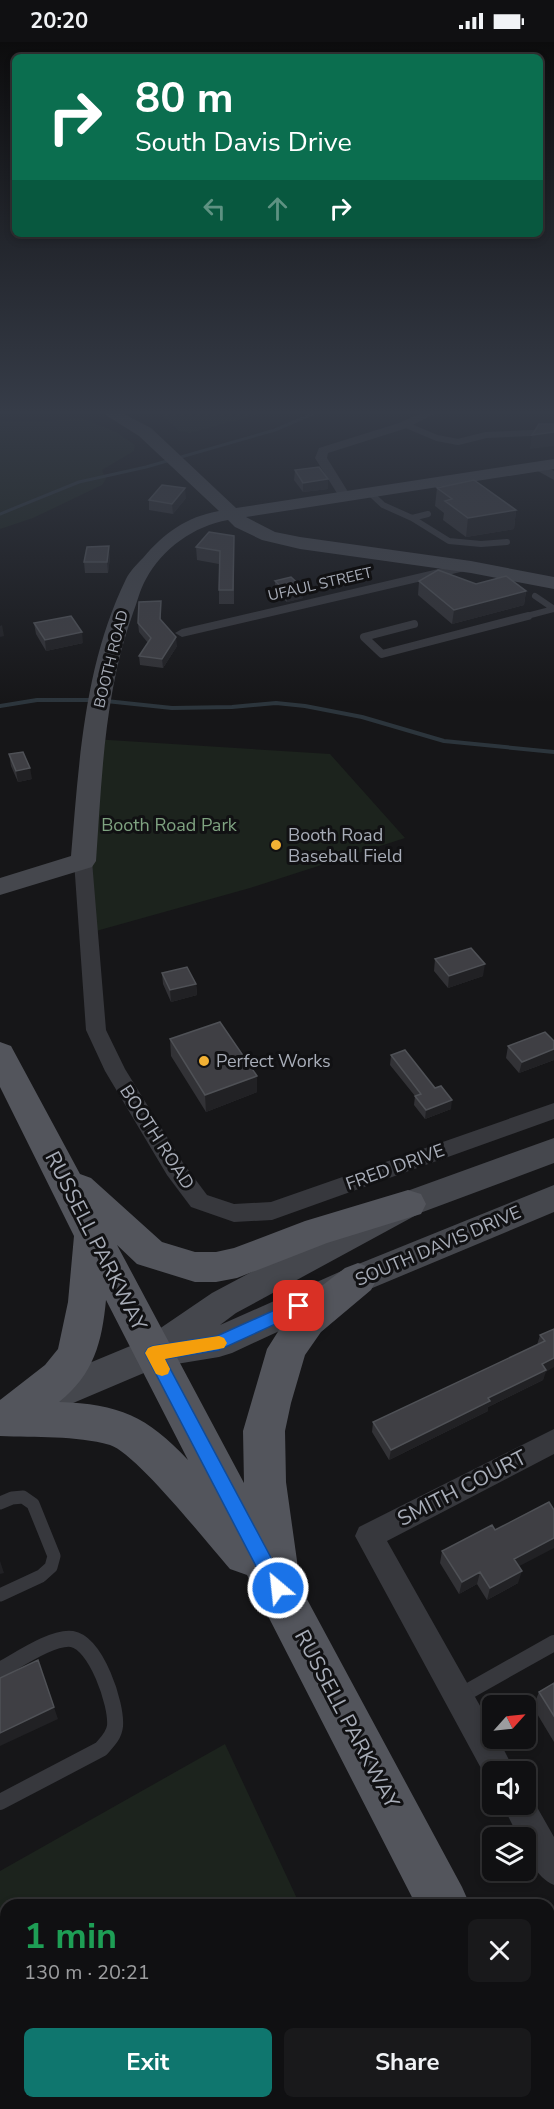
<!DOCTYPE html>
<html lang="en">
<head>
<meta charset="utf-8">
<style>
	body { margin:0; font-family:"Nunito Sans",sans-serif; background:#19191b; color:#f1f3f6; height:100vh; display:flex; flex-direction:column; font-size:22px; white-space:nowrap }
	* { box-sizing:border-box; margin:0 }
	p { font-size:20px; color:#9c9d9f }
	.icon { flex:none; width:33px; height:33px; fill:none; stroke:currentColor; stroke-width:2; stroke-linecap:round; stroke-linejoin:round }
	.map { position:relative; flex:1; overflow:hidden }
	.side { position:absolute; left:0px; top:1857px; width:555px; height:210px; display:flex; flex-direction:column; background:#101012; border-radius:18px 18px 0 0; box-shadow:0 3px 9px #0003,0 0 0 2px #303032 }
	.side>* { flex:none }
	.banner { position:absolute; left:12px; top:12px; width:531px; height:183px; border-radius:9px; box-shadow:0 3px 9px #0003,0 0 0 2px #303032; background:#0b6e4f; color:#fff; overflow:hidden }
	.needle { width:39px; rotate:63deg }
	.fabs { position:absolute; left:482px; top:1653px; display:grid; gap:12px }
	.fabs a { display:grid; place-items:center; width:54px; height:54px; border-radius:9px; background:#101012; box-shadow:0 3px 9px #0003,0 0 0 2px #303032; font-size:30px }
	.pin { position:absolute; display:grid; place-items:center; width:51px; height:51px; color:#fff; margin:-26px; border-radius:12px; box-shadow:0 3px 9px #0006 }
	.me { position:absolute; width:66px; margin:-33px; rotate:332deg; stroke-linejoin:round; filter:drop-shadow(0 0 4px #0008) }
	.turn { display:flex; align-items:center; gap:21px; height:126px; padding:0 24px; font-size:27px }
	.turn .icon { width:78px; height:78px; stroke-width:2.5 }
	.turn b { display:block; font-size:42px; line-height:51px }
	.lanes { display:flex; align-items:center; height:57px; padding:0 24px; background:#0003; justify-content:center; gap:30px; direction:ltr }
	.lanes .off { opacity:.35 }
	.round { display:grid; place-items:center; flex:none; width:63px; height:63px; border-radius:9px; background:#19191b }
	.head { display:flex; align-items:center; justify-content:space-between; height:102px; padding:0 24px }
	h1 { font-size:36px; font-weight:700; line-height:45px; color:#1e9e55 }
	.primary-button { display:flex; gap:12px; margin-top:auto; padding:12px 24px }
	.primary-button a { flex:1; height:69px; border-radius:9px; background:#0f766e; color:#fff; font-size:24px; font-weight:700; line-height:69px; text-align:center }
	.primary-button a+a { background:#19191b; color:#f1f3f6 }
	.status { display:flex; justify-content:space-between; align-items:center; height:42px; padding:0 30px; background:#101012; direction:ltr }
	.status svg { height:16px; fill:currentColor }
	.map>svg:first-child { display:block }
</style>
</head>
<body>
<div class="status"><b>20:20</b><svg viewBox="0 0 49 12"><path d="M0 12V9h3v3zM5 12V6h3v6zM10 12V3h3v9zM15 12V0h3v12zM26 1h20v11H26zM47 4h2v5h-2z"/></svg></div>
<div class="map">
<svg width="554" height="2067" viewBox="0 0 554 2067">
	<rect width="100%" height="100%" fill="#161618"/>
	<path fill="#1c231d" d="M161 372H261L190 391 179 389Z
		M82 376 116 390 135 403 134 409 102 428 106 437 102 443 33 476 0 487V380H41Z
		M93 697 330 712 405 796 250 846 89 891Z
		M225 1702 300 1863H6V1956L0 1938V1829Z
		M40 2061H393L395 2067H42Z"/>
	<g fill="none" stroke-linecap="round" stroke-linejoin="round">
		<path stroke="#2c353c" stroke-width="3" d="M0 472 79 440 146 425 275 388 312 372"/>
		<path stroke="#2c353c" stroke-width="4" d="M106 659 172 666 232 665 276 661 305 664 362 675 444 699 554 710
			M0 664 37 658H94"/>
		<path stroke="#37383d" stroke-width="6" d="M406 383 437 396 458 400 486 393 554 390
			M369 450 383 463 412 476 449 499 481 502 507 500
			M412 476 428 472
			M535 554 554 567
			M523 575 554 567"/>
		<path stroke="#37383d" stroke-width="8" d="M414 582 364 595 382 612 528 574"/>
		<path stroke="#37383d" stroke-width="13" d="M0 1461 12 1456 23 1455 33 1462 54 1514 51 1525 41 1534 0 1553"/>
		<path stroke="#37383d" stroke-width="16" d="M0 1628C17 1619 53 1594 72 1597 96 1601 117 1662 115 1684 114 1694 107 1700 101 1707L0 1760
			M460 1654 554 1601"/>
		<path fill="#37383d" fill-rule="evenodd" d="M419 372H434L407 386 328 411 327 416 350 453 348 456H340L315 416 319 406 399 381Z
			M540 421 554 429V438L536 428 534 425Z
			M464 521 471 525 469 528 182 595 175 591 182 587Z
			M83 813 89 815 92 819 106 988 125 1027 183 1121 207 1153 234 1162 271 1160 554 1061V1077L272 1178 234 1180 191 1165 167 1133 105 1029 86 988 74 819 77 815Z
			M554 1387V1412L387 1499 492 1685V1696H498L515 1730H492V1742L489 1741 355 1494 359 1485Z
			M525 1749 529 1751 554 1795V1843C537 1836 525 1814 525 1796H519L502 1762H525Z"/>
		<path fill="#45474d" fill-rule="evenodd" d="M104 372H124L151 386 236 466 554 417V427L246 475 275 490 300 495 471 519 554 535V547L471 531 300 507 262 498 235 485 228 478C194 484 163 506 146 537 140 547 137 561 133 571 104 651 102 735 96 819L92 825 0 853V836L71 814C79 721 84 623 126 537 130 529 137 522 143 516 164 491 186 475 219 469L139 394Z
			M554 1096V1121L420 1171 236 1271 220 1283 346 1227 554 1143V1170L370 1247 232 1311 219 1315 158 1325 0 1392V1358L140 1300 212 1251 396 1153Z"/>
		<path fill="#53555c" fill-rule="evenodd" d="M0 1000 11 1004 80 1132 91 1136 162 1200 195 1210H216L234 1206 305 1179 408 1148 421 1152 426 1162 421 1172 327 1201 237 1236 216 1240H195L137 1222 117 1203 244 1441 243 1389 267 1307 293 1266 345 1226 358 1221 371 1226 377 1237 371 1248 321 1290 305 1313 291 1361 285 1389 286 1440 298 1526 295 1535 462 1845 470 1863H416L247 1533 230 1527C208 1502 136 1411 110 1403 75 1393 36 1396 0 1394V1358L45 1323 58 1307 68 1260 74 1194 0 1045ZM106 1258 188 1418C147 1374 119 1362 59 1360 94 1332 102 1300 106 1258Z
			M549 2034 554 2036V2067H521L519 2061H549Z"/>
	</g>
	<path fill="#323236" d="M295 428 328 447 303 450 294 438Z
		M437 446 516 468 514 487 466 495 443 478 444 471 435 464Z
		M186 456 173 472 149 468V458Z
		M196 505 234 507V562H219V522L197 518Z
		M110 515 108 531H85L84 520Z
		M275 539 303 546V556L287 560 275 550Z
		M419 539 476 542 526 549 524 563 452 582 418 553Z
		M161 559V578L177 604 163 626 140 623 139 614 148 601 139 590 138 581Z
		M34 581 83 601 46 609 36 592Z
		M9 712 32 737 18 740 11 724Z
		M435 917 483 934 448 946 434 929Z
		M162 931 196 942 197 953 171 960 163 942Z
		M170 997 257 1034V1050L206 1070 171 1014Z
		M554 999V1018L519 1031 506 1016 508 1004Z
		M391 1013 451 1067 425 1077 414 1063 415 1054 390 1023Z
		M554 1287 543 1338 488 1365V1369L389 1418 372 1390 373 1380 537 1303 540 1293Z
		M442 1509 519 1524 518 1541 487 1558 477 1542 459 1552 440 1521Z
		M554 1641V1700L533 1665 539 1650Z"/>
	<path fill="#212124" d="M554 390V404L530 407 532 393Z
		M328 437V447L303 450V441Z
		M185 446 186 456 173 472 172 462Z
		M516 468 514 487 466 495 468 476Z
		M109 504 110 515 108 531 107 520Z
		M303 546V556L287 560V550Z
		M526 549 524 563 452 582 454 568Z
		M2 583 4 594 0 595V584Z
		M82 590 83 601 46 609 45 598Z
		M176 595 177 604 163 626 162 617Z
		M30 726 32 737 18 740 16 729Z
		M485 922 483 934 448 946 449 934Z
		M196 942 197 953 171 960 170 948Z
		M554 1007V1018L519 1031 522 1020Z
		M257 1034V1050L206 1070 205 1053Z
		M452 1058 451 1067 425 1077 426 1068Z
		M554 1316V1325L546 1330 543 1338 488 1365V1369L389 1418 391 1408 488 1356 542 1322Z
		M554 1496V1506L510 1529 514 1517Z
		M0 1519 4 1531 0 1532Z
		M522 1529 518 1541 487 1558 490 1546Z
		M480 1530 477 1542 459 1552 462 1540Z
		M38 1618 58 1677 0 1704V1691Z"/>
	<path fill="#3f3f44" stroke="#4f5156" stroke-width="1.5" d="M539 382H553L554 390 532 393Z
		M319 425 328 437 303 441 295 428Z
		M474 438 516 468 468 476 445 459 452 457 437 446Z
		M162 443 185 446 172 462 149 458Z
		M209 490 234 494 233 548H219L220 509 196 505Z
		M109 504 107 520H84L87 505Z
		M438 528 476 542 506 534 526 549 454 568 419 539Z
		M291 535 303 546 287 550 275 539Z
		M161 559 160 577 176 595 162 617 139 614 151 596 138 581 139 560Z
		M71 574 82 590 45 598 34 581Z
		M23 710 30 726 16 729 9 712Z
		M471 906 485 922 449 934 435 917Z
		M187 925 196 942 170 948 162 931Z
		M220 980 257 1034 205 1053 170 997Z
		M545 990 554 999V1007L522 1020 508 1004Z
		M405 1008 435 1046 441 1044 452 1058 426 1068 415 1054 421 1052 391 1013Z
		M554 1287V1316L542 1322 546 1328 488 1356 490 1359 391 1408 373 1380 545 1299 540 1293Z
		M549 1460 554 1468V1496L514 1517 522 1529 490 1546 480 1530 462 1540 442 1509 492 1483 495 1488Z
		M38 1618 54 1665 0 1691V1636Z
		M554 1641V1674L539 1650Z"/>
	<linearGradient id="sky" x2="0" y2="1"><stop stop-color="#0c0c0d"/><stop offset="0.56" stop-color="#363c48"/><stop offset="1" stop-color="#363c48" stop-opacity="0"/></linearGradient>
	<rect width="554" height="661" fill="url(#sky)"/>
	<path fill="#1a73e8" stroke="#114b97" stroke-width="1.5" d="M299 1257 304 1259 307 1264 304 1269 219 1308 165 1317 284 1540 287 1546 284 1553 278 1555 271 1553 145 1311 148 1306 153 1304 217 1294Z"/>
	<path fill="#f59e0b" d="M219 1294 224 1296 227 1301 224 1306 165 1317 170 1327 168 1332 162 1334 156 1332 145 1311 148 1306 153 1304Z"/>
	<g fill="#f2b134" stroke="#111113" stroke-width="2">
		<circle cx="276" cy="803" r="6"/>
		<circle cx="204" cy="1019" r="6"/>
	</g>
	<g text-anchor="middle" dominant-baseline="central" stroke-width="6" stroke-linejoin="round" paint-order="stroke">
		<g font-size="15" fill="#a8adb8" stroke="#111113">
			<text transform="translate(320 542) rotate(-13)">UFAUL STREET</text>
			<text transform="translate(111 617) rotate(-76)">BOOTH ROAD</text>
		</g>
		<g font-size="18" fill="#7fa381" stroke="#111113">
			<text x="169" y="783">Booth Road Park</text>
		</g>
		<g font-size="18" fill="#a8adb8" stroke="#111113" text-anchor="start">
			<text x="288" y="793">Booth Road<tspan x="288" dy="21">Baseball Field</tspan></text>
			<text x="216" y="1019">Perfect Works</text>
		</g>
		<g font-size="18" fill="#a8adb8" stroke="#111113">
			<text transform="translate(157 1095) rotate(57)">BOOTH ROAD</text>
			<text transform="translate(395 1125) rotate(-20)">FRED DRIVE</text>
			<text transform="translate(438 1204) rotate(-23)">SOUTH DAVIS DRIVE</text>
		</g>
		<g font-size="21" fill="#a8adb8" stroke="#111113">
			<text transform="translate(96 1199) rotate(63)">RUSSELL PARKWAY</text>
			<text transform="translate(462 1446) rotate(-27)">SMITH COURT</text>
			<text transform="translate(347 1677) rotate(62)">RUSSELL PARKWAY</text>
		</g>
	</g>
</svg>
<div class="fabs">
<a><svg class="needle" viewBox="-14 -14 28 28"><path d="M0-13l5 13h-10z" fill="#e53935"/><path d="M0 13l5-13h-10z" fill="#9c9d9f"/></svg></a>
<a><svg class="icon" aria-label="sound" viewBox="0 0 24 24"><path d="M4 9h4l5-4v14l-5-4H4zM17 9q2 3 0 6"/></svg></a>
<a><svg class="icon" aria-label="layers" viewBox="0 0 24 24"><path d="M12 4l9 5-9 5-9-5zM3 14l9 5 9-5"/></svg></a>
</div>
<div class="pin" style="left:299px;top:1264px;background:#d93025"><svg class="icon" aria-label="arrive" viewBox="0 0 24 24"><path d="M6 21V4h12l-3 4 3 4H6"/></svg></div>
<svg class="me" style="left:278px;top:1546px" viewBox="-20 -20 40 40"><circle r="17" fill="#1a73e8" stroke="#fff" stroke-width="3"/><path d="M0-11L8 9 0 5-8 9z" fill="#fff"/></svg>
<div class="banner">
<div class="turn"><svg class="icon" aria-label="right" viewBox="0 0 24 24"><path d="M7 20v-9h11M14 6l5 5-5 5"/></svg><div><b>80 m</b>South Davis Drive</div></div>
<div class="lanes"><svg class="icon off" aria-label="left" viewBox="0 0 24 24"><path d="M17 20v-9H6M10 6l-5 5 5 5"/></svg><svg class="icon off" aria-label="ahead" viewBox="0 0 24 24"><path d="M12 20V5M6 11l6-6 6 6"/></svg><svg class="icon" aria-label="right" viewBox="0 0 24 24"><path d="M7 20v-9h11M14 6l5 5-5 5"/></svg></div>
</div>
<section class="side">
<div class="head"><div><h1>1 min</h1><p>130 m · 20:21</p></div><a class="round"><svg class="icon" aria-label="close" viewBox="0 0 24 24"><path d="M6 6l12 12M18 6L6 18"/></svg></a></div>
<div class="primary-button"><a>Exit</a><a>Share</a></div>
</section>
</div>
</body>
</html>
